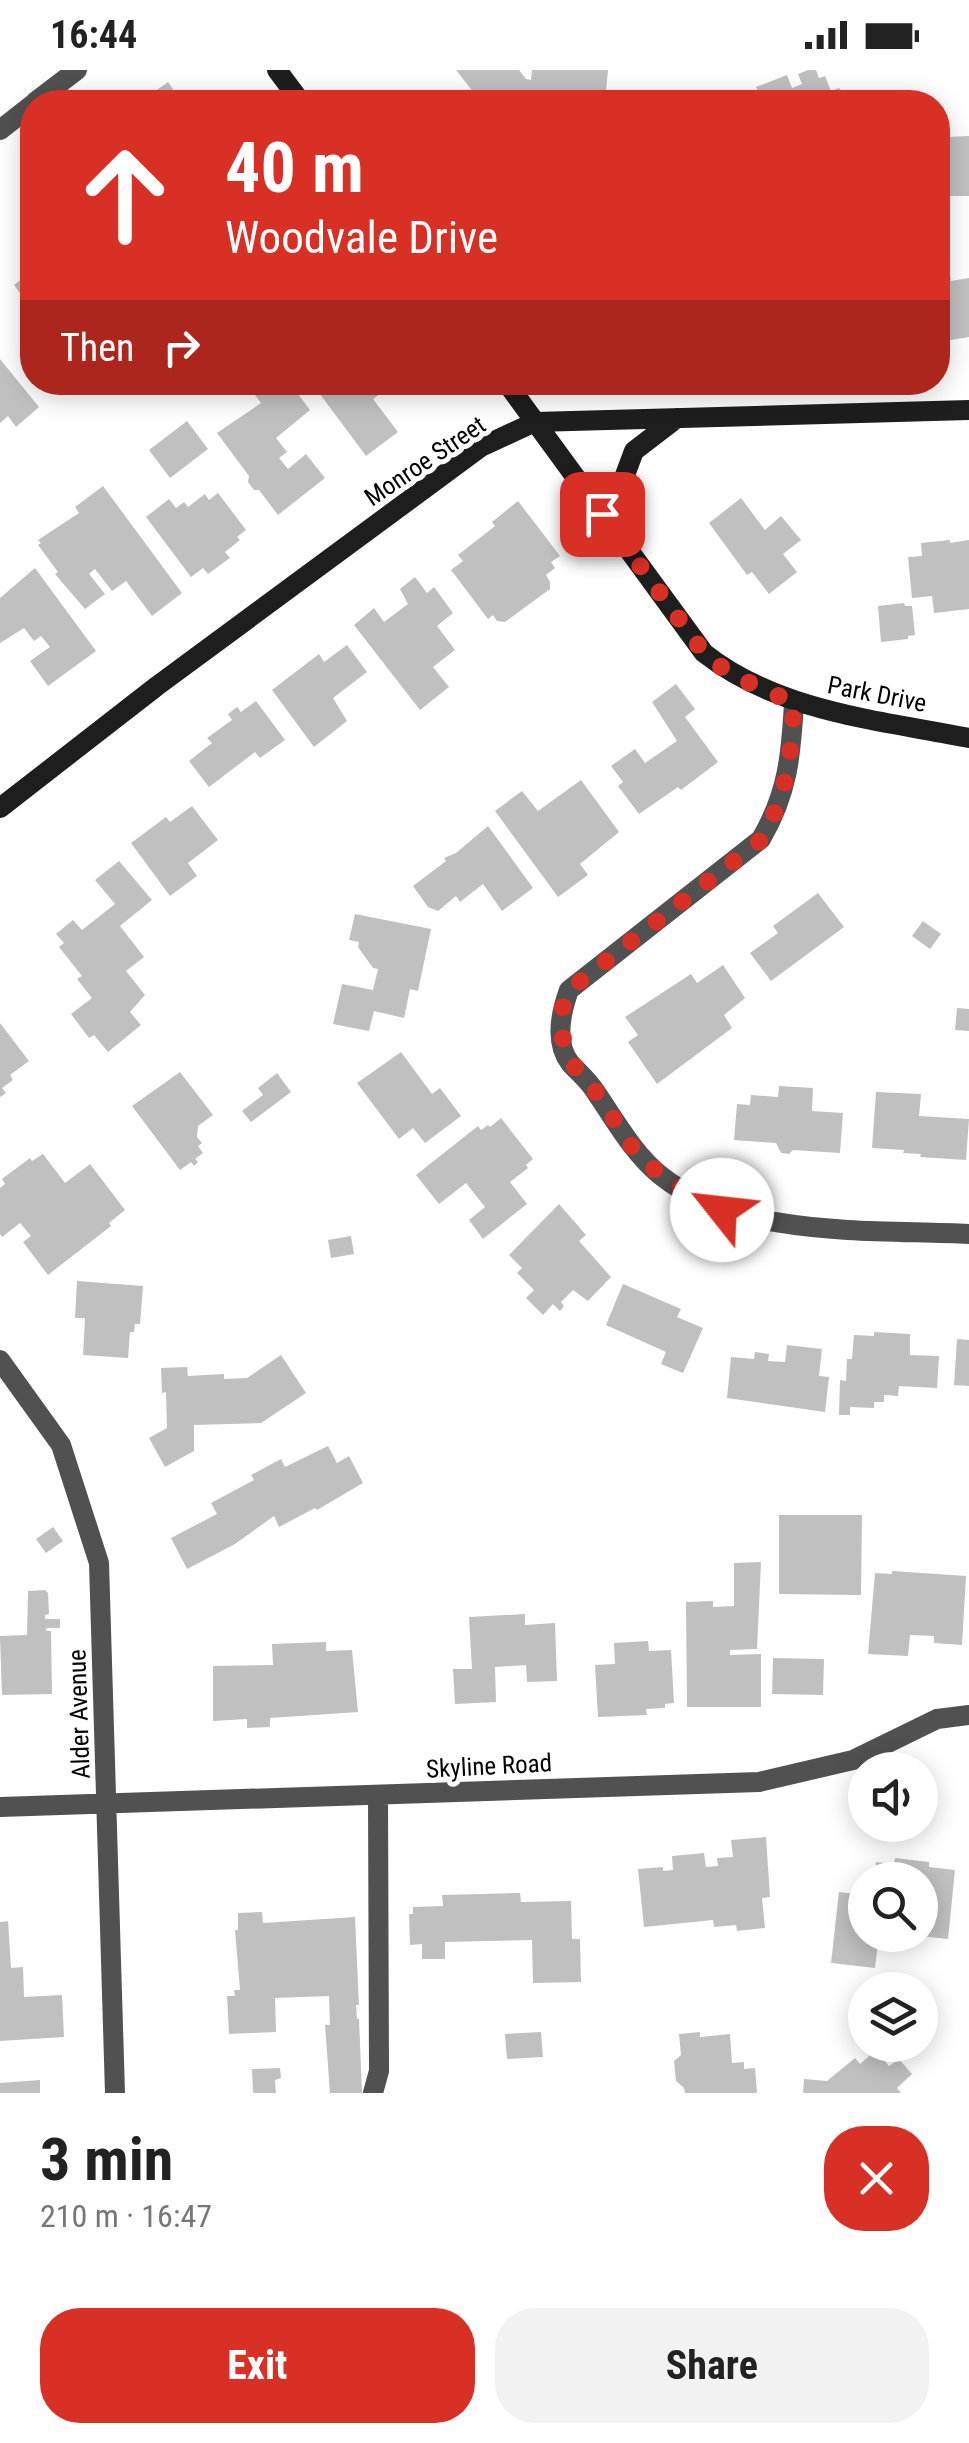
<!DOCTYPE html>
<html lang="en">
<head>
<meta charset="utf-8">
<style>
	body { margin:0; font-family:"Roboto Condensed",sans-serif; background:#f2f2f2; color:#222; height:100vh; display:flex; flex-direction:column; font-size:38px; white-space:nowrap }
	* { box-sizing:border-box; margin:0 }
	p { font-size:32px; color:#767676 }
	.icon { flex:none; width:55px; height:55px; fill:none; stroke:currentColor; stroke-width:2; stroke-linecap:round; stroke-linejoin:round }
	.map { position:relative; height:2023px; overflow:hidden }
	.sheet { display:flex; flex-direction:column; background:#fff; flex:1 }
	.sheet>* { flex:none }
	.hud { position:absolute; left:20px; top:20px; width:930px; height:305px; border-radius:40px; box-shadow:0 5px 25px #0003; background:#d93025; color:#fff; overflow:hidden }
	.buttons { position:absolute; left:848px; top:1682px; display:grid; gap:20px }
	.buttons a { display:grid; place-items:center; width:90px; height:90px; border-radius:50%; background:#fff; box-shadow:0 5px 25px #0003; font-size:50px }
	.pin { position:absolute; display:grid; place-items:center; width:85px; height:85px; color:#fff; margin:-42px; border-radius:20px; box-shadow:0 5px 15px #0006 }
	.me { position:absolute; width:110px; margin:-55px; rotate:299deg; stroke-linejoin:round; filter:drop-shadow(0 0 8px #0008) }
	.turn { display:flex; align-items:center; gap:35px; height:210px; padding:0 40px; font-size:45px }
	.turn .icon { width:130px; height:130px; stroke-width:2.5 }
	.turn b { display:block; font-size:70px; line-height:85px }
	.then { display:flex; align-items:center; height:95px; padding:0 40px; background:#0003; gap:20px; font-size:38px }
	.round { display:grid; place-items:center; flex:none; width:105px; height:105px; border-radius:40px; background:#f2f2f2 }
	.head { display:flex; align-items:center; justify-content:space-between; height:170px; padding:0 40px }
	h1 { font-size:60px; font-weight:700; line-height:75px }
	.cta { display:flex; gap:20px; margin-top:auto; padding:20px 40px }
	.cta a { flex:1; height:115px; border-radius:40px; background:#d93025; color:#fff; font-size:40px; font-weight:700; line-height:115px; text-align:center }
	.cta a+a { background:#f2f2f2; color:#222 }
	.status { display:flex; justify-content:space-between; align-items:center; height:70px; padding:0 50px; background:#fff; direction:ltr }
	.status svg { height:28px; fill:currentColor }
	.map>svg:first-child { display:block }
</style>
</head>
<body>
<div class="status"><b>16:44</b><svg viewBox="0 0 49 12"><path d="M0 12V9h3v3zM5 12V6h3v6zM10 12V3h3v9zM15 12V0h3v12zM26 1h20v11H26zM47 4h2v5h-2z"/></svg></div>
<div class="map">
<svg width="969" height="2023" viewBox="0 0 969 2023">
	<rect width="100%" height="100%" fill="#fff"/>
	<path fill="#c0c0c0" d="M456 0H519L526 9 531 10 532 0H608L605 32H505L503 30 481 32Z
		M808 0H816L819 8 825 6 831 21 839 18 850 32H763L756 17 787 5 792 18 802 14 798 4Z
		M168 12 182 32H140Z
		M969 66V126H945V113H940V88H947L946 67Z
		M947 182 951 211 969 208V267L938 272V183Z
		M32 201V240L14 215Z
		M0 289 39 337 16 357 8 346 0 353Z
		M245 312H289L310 340 276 368 287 382 279 388 288 399 306 384 325 408 278 445 259 420H254L248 412 249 406 217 363 261 333Z
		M311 312H376L383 322 373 329 398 362 366 386Z
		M187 351 208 379 170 408 149 380Z
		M103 416 182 523 152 546 126 511 112 521 95 499 89 504 105 524 85 539 55 504 58 502 38 475 41 473 38 470 79 443 75 437Z
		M218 423 246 460 237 467 240 470 225 482 230 488 208 504 203 498 191 507 146 447 169 429 176 438 184 432 188 437 205 424 209 430Z
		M741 428 765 460 781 446 801 470 783 484 797 502 769 524 752 502 747 505 709 453Z
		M518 431 560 486 551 492 555 498 546 505 550 512V519L505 552 497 551 493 545 488 549 451 500 463 491 458 485 495 456 492 452Z
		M950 470V473L969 470V539L934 543 932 526 912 528 908 487 922 486 921 473Z
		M35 498 96 581 48 616 30 591 50 577 41 566 34 571 24 558 0 573V528Z
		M415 507 427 523 434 517 453 543 437 556 455 580 433 597 449 617 420 640 354 555 374 538 384 552 408 534 400 519Z
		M904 533 905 536H912L915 565 908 566V569L881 572 878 536Z
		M347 575 367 602 333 628 347 651 314 677 272 620 319 584 324 592Z
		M676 614 695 639 685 647 718 692 681 720 678 717 639 744 618 716 623 712 611 696 635 679 645 693 677 671 652 632Z
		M256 631 285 670 260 688 255 682 209 717 189 691 212 673 207 668 232 650 228 644 237 637 241 642Z
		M581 710 619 762 580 794 588 805 558 827 495 741 522 721 538 741Z
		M192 736 218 770 188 793 197 806 170 826 131 773 166 747 170 752Z
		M488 756 533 818 502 841 483 814 460 832 456 826 438 841 428 837 413 816 446 791 444 788 456 783Z
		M119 791 152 830 120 856 144 887 126 901 145 925 130 942 141 955 108 982 94 965 89 968 71 944 92 928 77 909 82 906 59 877 64 873 56 864 73 850 82 860 115 834 95 810Z
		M818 823 844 857 771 911 750 883 778 863 773 856Z
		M355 844 431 859 418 921 410 919 404 948 374 941 369 961 333 954 342 914 373 920 378 899 373 898 358 877 359 872 349 870Z
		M923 851 941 864 930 879 912 866Z
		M723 895 745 928 724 945 732 958 657 1014 628 972 638 965 625 947 691 904 697 913Z
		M957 938 969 939V961L955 960Z
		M0 953 29 991 10 1005 13 1010 2 1018 6 1023 0 1027Z
		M401 982 432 1024 440 1018 461 1046 425 1073 413 1058 399 1069 357 1013Z
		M180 1002 213 1045 198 1056 197 1067 202 1073 198 1076 203 1083 195 1089 198 1092 194 1096 191 1092 180 1100 132 1036Z
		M277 1003 291 1022 251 1052 242 1041 263 1025 258 1018Z
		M779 1016 813 1018 812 1041 843 1043 840 1083 793 1080 789 1084 781 1083 776 1073 734 1070 737 1034 750 1035 751 1025 778 1027Z
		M876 1022 921 1024 919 1046 969 1049 966 1090 920 1087 921 1084 903 1083 904 1080 872 1078Z
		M501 1048 533 1089 526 1095 528 1098 510 1112 527 1134 483 1169 469 1150 485 1137 466 1113 439 1134 416 1105 478 1056 481 1060 488 1055 490 1057Z
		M43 1084 65 1113 90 1094 125 1140 109 1153 111 1156 48 1205 23 1172 31 1166 20 1153 2 1167 0 1164V1118L5 1114 2 1109 30 1088 32 1091Z
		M559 1134 586 1165 579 1171 611 1207 588 1231 573 1220 561 1232 564 1236 560 1241 553 1234 543 1245 526 1228 534 1220 517 1203 522 1198 509 1185Z
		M351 1166 354 1184 331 1188 328 1170Z
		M77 1211 143 1216 140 1254H135L134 1262H130L128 1288 83 1285 85 1248H75Z
		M623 1214 681 1239 677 1247 703 1258 683 1303 661 1294 666 1282 606 1255Z
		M874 1262 910 1264V1285L939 1286 937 1318 899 1316 898 1326 884 1325V1332H874V1338L850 1337V1345H839L840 1310 846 1311 847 1289H852L854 1265 874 1266Z
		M957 1269 969 1270V1316L954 1315Z
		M787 1275 822 1279 819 1306 829 1307 825 1342 727 1328 731 1287 754 1289 755 1282 769 1284 768 1291 785 1292Z
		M281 1285 306 1323 261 1353 194 1355V1381L165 1397 149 1368 167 1358 166 1322 162 1323 161 1298 187 1297 188 1306 224 1304V1309L247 1308Z
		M328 1376 337 1393 349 1386 363 1413 317 1440 315 1438 279 1457 274 1446 235 1474 187 1499 171 1468 217 1444 211 1433 254 1410 251 1405 281 1389 285 1397Z
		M779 1445H862L861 1525 779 1524Z
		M53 1457 63 1471 46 1483 36 1469Z
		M761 1492 757 1579 730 1580V1585L761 1584V1637H687L686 1532 713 1531V1537L734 1536V1493Z
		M892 1501 966 1506 962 1575 934 1573V1566L910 1565 908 1586 868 1584 875 1503 892 1504Z
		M45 1520 48 1523 49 1544 45 1545V1549H60V1558H46V1561H51L52 1624 2 1625 0 1566 27 1565 28 1521Z
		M525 1544V1555L555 1553 557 1611 527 1612 526 1595 495 1597 496 1632 455 1634 453 1599H472L469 1547Z
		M648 1571 649 1581 671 1580 674 1633 665 1634V1638L646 1639 647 1645 598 1647 595 1595 615 1594 614 1573Z
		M326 1572V1581L352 1580 358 1642 270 1648V1657L247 1658V1649L213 1651V1596L273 1595 272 1574Z
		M773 1588 824 1589 823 1625 772 1624Z
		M766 1767 770 1827 762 1828 765 1858 737 1861 736 1855 714 1857 713 1850 644 1857 638 1799 663 1797V1801L673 1800 672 1786 704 1783 706 1797 718 1796 717 1788 733 1787 731 1770Z
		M895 1788 929 1792V1797L955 1800 948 1869 920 1866V1810H874L876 1792 894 1794Z
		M839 1822 865 1825V1865H879L875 1898 831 1893Z
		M520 1823 521 1832 571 1831 572 1869H580L581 1912 533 1913 532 1870 445 1872V1889H422V1874L410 1875 409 1844H413V1837L443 1836 442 1825Z
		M262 1842 263 1853 355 1847 359 1935H356L357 1949H359L362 2023H330L325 1955H330L329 1926 275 1928 276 1962 229 1964 227 1926H235L234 1920H240L235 1860H238V1843Z
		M8 1851 11 1898 23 1897 24 1927 62 1925 64 1967 0 1971V1852Z
		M541 1962 543 1987 507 1989 505 1964Z
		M700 1962V1967L730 1964 732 1993 744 1992V1999L755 1998 757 2023H685L684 2018 676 2011 674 1991 681 1985 679 1964Z
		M876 1980 889 1996 899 1989 912 2004 897 2018 901 2023H803L804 2009 827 2011 855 1988 860 1994Z
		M280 1998 281 2008 275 2010 276 2023H253L252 1999Z
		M40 2010V2023H0V2013Z"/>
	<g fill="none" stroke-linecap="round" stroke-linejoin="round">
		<path stroke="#515151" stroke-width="20" d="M35 32 77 0
			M0 60 32 35
			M794 633C791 685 788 723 761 769L569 920C561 942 554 972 570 993 579 1003 588 1010 595 1021 615 1050 633 1083 660 1105 739 1169 872 1159 969 1164
			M0 1290 61 1375 99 1493 115 2023
			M0 1737 759 1712 853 1690 937 1649 969 1645
			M373 2023 379 2001 378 1726"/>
		<path stroke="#1e1e1e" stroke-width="20" d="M277 0 301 32
			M506 312 704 583C779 642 878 650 969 668
			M624 472 619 421 634 381 677 348
			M0 738 157 616 481 377 535 352 969 340"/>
	</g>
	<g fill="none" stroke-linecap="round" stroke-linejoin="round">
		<path stroke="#d93025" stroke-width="18" stroke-dasharray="0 32.4" d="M602 444 704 583 730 604 794 633C791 685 788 723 761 770L569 920 559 948 567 989 588 1010 632 1077 661 1106 722 1140"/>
	</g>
	<g text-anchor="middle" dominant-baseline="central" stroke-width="10" stroke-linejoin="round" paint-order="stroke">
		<g font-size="25" fill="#000" stroke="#fff">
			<text transform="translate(425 391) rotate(-34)">Monroe Street</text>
			<text transform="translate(877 624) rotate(11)">Park Drive</text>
			<text transform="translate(79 1644) rotate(-92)">Alder Avenue</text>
			<text transform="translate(489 1696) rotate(-3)">Skyline Road</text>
		</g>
	</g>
</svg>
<div class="buttons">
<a><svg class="icon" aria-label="sound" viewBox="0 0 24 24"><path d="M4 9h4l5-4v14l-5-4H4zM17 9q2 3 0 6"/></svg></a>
<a><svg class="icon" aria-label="search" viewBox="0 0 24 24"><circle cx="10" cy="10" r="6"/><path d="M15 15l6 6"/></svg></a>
<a><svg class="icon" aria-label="layers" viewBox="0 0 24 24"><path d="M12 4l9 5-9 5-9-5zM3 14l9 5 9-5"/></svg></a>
</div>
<div class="pin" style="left:602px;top:444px;background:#d93025"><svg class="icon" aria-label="arrive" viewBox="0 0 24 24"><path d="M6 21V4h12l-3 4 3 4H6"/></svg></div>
<svg class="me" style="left:722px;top:1140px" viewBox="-20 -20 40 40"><circle r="19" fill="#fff"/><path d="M0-13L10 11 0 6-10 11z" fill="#d93025"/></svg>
<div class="hud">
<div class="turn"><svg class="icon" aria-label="ahead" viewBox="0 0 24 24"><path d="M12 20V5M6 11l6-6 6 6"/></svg><div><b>40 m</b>Woodvale Drive</div></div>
<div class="then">Then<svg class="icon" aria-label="right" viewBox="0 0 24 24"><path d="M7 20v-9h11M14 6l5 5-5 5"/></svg></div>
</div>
</div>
<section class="sheet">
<div class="head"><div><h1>3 min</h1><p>210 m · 16:47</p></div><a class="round" style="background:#d93025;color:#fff"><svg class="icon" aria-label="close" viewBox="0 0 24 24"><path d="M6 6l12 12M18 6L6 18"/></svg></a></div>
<div class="cta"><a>Exit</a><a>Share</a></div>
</section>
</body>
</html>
